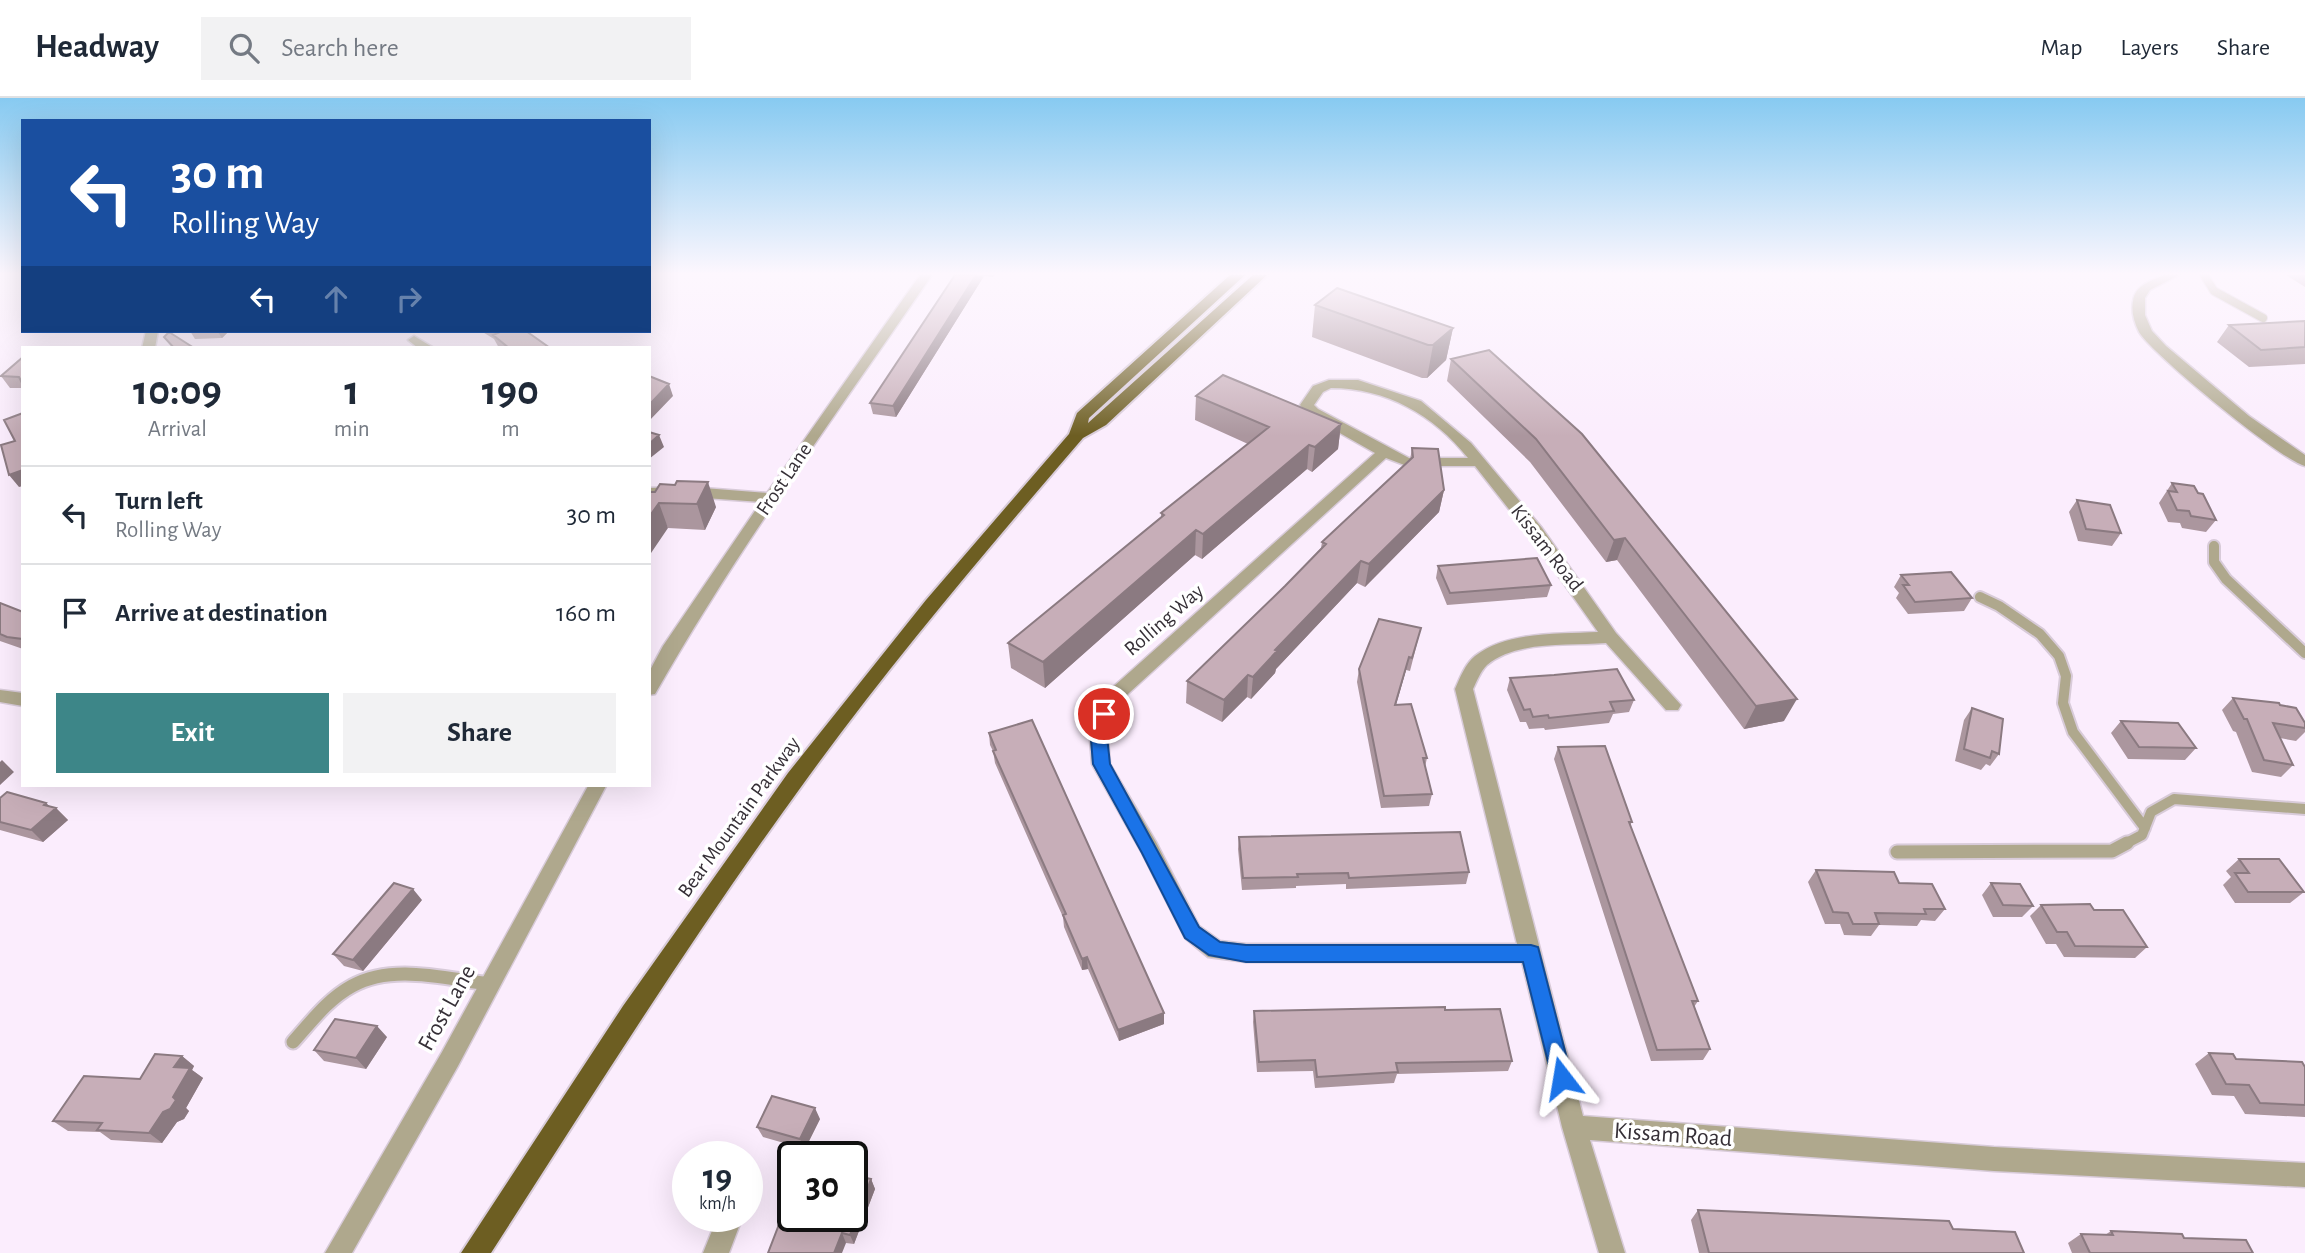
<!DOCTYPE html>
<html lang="en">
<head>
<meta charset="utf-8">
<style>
	body { margin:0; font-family:"Alegreya Sans",sans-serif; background:#f2f2f3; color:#1f2937; height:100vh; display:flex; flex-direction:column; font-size:26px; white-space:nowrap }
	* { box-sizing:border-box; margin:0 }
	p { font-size:23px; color:#747a83 }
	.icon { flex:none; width:38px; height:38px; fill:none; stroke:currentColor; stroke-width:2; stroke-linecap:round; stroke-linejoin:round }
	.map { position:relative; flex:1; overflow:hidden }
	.drawer { position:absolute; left:21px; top:248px; width:630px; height:441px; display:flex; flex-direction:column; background:#fff; border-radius:0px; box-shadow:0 7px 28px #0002 }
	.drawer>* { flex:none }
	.top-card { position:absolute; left:21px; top:21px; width:630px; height:214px; border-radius:0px; box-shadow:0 7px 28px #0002; background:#1a4fa0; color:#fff; overflow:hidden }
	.speed { position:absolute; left:672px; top:1043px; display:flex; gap:14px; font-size:35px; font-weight:700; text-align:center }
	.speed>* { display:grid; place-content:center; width:91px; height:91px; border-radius:50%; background:#fff; box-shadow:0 7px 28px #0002; line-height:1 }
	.speed small { font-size:18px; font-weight:400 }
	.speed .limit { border:4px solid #111; border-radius:10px; background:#fff; color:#111 }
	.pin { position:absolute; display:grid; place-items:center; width:60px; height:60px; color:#fff; margin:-30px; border:4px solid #fff; border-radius:50%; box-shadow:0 2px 7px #0007 }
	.me { position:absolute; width:77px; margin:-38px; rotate:346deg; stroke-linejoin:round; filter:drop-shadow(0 0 5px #0008) }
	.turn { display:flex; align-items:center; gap:24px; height:147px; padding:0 35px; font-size:32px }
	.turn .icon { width:91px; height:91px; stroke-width:2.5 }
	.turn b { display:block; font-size:49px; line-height:60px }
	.lanes { display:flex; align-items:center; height:66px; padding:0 35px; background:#0003; justify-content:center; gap:35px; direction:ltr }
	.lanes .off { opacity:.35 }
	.eta { display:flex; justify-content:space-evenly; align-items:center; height:119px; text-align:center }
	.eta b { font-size:42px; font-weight:700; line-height:49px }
	.button { display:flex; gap:14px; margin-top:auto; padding:14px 35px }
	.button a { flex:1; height:80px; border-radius:0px; background:#3d8688; color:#fff; font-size:28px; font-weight:700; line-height:80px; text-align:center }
	.button a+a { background:#f2f2f3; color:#1f2937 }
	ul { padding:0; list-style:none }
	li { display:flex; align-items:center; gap:21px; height:98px; padding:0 35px; border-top:2px solid #e0e1e3 }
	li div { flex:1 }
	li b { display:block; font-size:26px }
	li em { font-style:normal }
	header { display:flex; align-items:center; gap:42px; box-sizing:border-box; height:98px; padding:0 35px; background:#fff; border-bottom:2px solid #e0e1e3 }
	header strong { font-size:33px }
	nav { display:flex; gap:38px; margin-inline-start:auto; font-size:24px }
	.search { width:490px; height:63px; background:#f2f2f3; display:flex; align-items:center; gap:18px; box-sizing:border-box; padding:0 24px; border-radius:0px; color:#747a83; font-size:26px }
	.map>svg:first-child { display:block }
</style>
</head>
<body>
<header>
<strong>Headway</strong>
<div class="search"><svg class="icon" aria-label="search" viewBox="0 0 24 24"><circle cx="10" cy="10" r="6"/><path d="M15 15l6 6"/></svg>Search here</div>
<nav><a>Map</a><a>Layers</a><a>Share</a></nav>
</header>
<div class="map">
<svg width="2305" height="1155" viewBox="0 0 2305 1155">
	<rect width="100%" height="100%" fill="#fbedfd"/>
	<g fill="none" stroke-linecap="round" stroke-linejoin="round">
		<defs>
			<path id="service-far2" d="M2204 177 2214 193 2263 220"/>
			<path id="service-far1" d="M2214 448V464L2226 481 2305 555
				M1980 499 1999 508 2040 536 2059 558 2066 578 2063 605 2073 634 2145 730
				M2123 747 2142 737 2151 714 2174 701 2305 711"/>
			<path id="service" d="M1897 754 2112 753 2127 745
				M293 944C311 924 328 901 352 888 393 865 446 881 490 886"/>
			<path id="minor" d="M920 177H932C837 315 738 450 655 596L649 597V574L663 548 761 404 691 399 649 400V390L691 389 767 395Z
				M2164 177H2179L2150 192 2145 200V217L2152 233 2166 248 2249 318 2305 357V368C2282 363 2151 255 2139 234 2134 224 2131 213 2133 203 2135 187 2151 183 2164 177Z
				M146 233H158L155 250H142Z
				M414 238 434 250H418L408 242Z
				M1329 282H1358L1421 303 1471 345 1542 430 1616 535 1681 607 1678 612H1666L1606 545C1569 548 1517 542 1487 567 1480 574 1477 583 1473 591L1583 1018 1994 1049 2305 1065V1089L1994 1073 1590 1042 1625 1155H1599L1562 1029 1522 864H1246L1208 859 1185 840 1142 755 1092 666 1089 629 1104 597 1375 355 1308 317 1300 307 1313 288ZM1331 290C1386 290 1434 317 1468 360H1409L1318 311 1314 307 1323 294ZM1386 360 1407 368H1475L1530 438 1598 534C1560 536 1507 533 1475 558 1465 566 1460 580 1455 591L1517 846H1246L1220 843 1199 828 1156 744 1110 666 1107 629 1117 606Z
				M0 592 23 595V608L0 604Z
				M588 688H606L458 968 352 1155H325L442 954Z
				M718 1118H743L729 1155H703Z"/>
			<path id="trunk" d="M1230 177H1245L1089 320 1088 325 1253 177H1267L1106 327 1083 340C985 454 888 568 801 689 691 840 592 998 491 1155H461L623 908 788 675 926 502 1069 336 1077 315Z"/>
		</defs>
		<use href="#service-far2" stroke="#d8cbd9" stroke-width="10"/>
		<use href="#service-far1" stroke="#d8cbd9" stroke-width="14"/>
		<use href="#service" stroke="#d8cbd9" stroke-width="17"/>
		<use href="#minor" stroke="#d8cbd9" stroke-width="3"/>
		<use href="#trunk" stroke="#d8cbd9" stroke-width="4"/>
		<use href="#service-far2" stroke="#afa88d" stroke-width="8"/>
		<use href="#service-far1" stroke="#afa88d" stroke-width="10"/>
		<use href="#service" stroke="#afa88d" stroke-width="13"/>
		<use href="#minor" fill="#afa88d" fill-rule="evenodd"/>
		<use href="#trunk" fill="#6d5e22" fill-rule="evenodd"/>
	</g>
	<path fill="#ab969e" d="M955 177H995L993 179 984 178 896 319 873 316 870 305Z
		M2286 177H2305V189Z
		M1315 207 1453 230 1446 262 1427 280H1422L1312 239Z
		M2305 223V266L2249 269 2217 244 2229 227Z
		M190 233H229L222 240 195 241Z
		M481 233H526L550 250H499L494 241Z
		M1489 252 1784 623 1744 631 1617 462 1606 464 1530 364 1447 283 1451 261Z
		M23 259V290H10L1 278Z
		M1196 298 1341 326 1338 351 1312 374 1307 371 1202 461 1195 457 1045 590 1011 570 1008 545 1161 419V415L1248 346 1195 322Z
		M1412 350 1444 392 1439 414 1365 489 1357 485 1276 571 1275 575 1251 601 1247 599 1222 624 1186 605 1187 583 1285 488 1321 450 1322 444 1410 362Z
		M2172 385 2198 395 2216 422 2206 434 2182 430 2180 425 2168 424 2159 405Z
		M649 394 716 409 705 432 668 430Z
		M2077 402 2121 435 2112 448 2078 443 2069 414Z
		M1438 468 1551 487 1547 499 1447 507 1436 480Z
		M1901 477 1972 500 1964 513 1908 516 1896 500 1899 495 1894 489Z
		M0 505 23 514V551L0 543Z
		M1421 530 1410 573 1406 572 1396 607 1427 660 1425 669 1432 696 1429 708 1381 710 1357 584 1359 571Z
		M1510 580 1634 602 1629 614 1613 616 1609 625 1545 632 1544 630 1529 631 1526 624H1520L1507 592Z
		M2233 600 2280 607 2305 625V634L2296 643 2280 640 2293 667 2281 679 2252 674 2236 634 2233 633 2222 612Z
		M1972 610 1999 656 1990 668 1986 666 1981 672 1955 663 1964 622Z
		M2121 623 2196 650 2185 662 2128 661 2111 635Z
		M989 635 1164 926 1119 943 1088 871 1082 872 1064 829 1063 819 1058 808 995 665 993 653 990 647Z
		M1558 649 1632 724 1630 727 1698 903 1694 909 1710 951 1703 962 1651 963 1554 661Z
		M0 700 56 710 68 722 43 744 0 732Z
		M1239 739 1469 774 1466 786 1346 791V786L1296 788V790L1242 792 1238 751Z
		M2239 761 2304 794 2290 805H2235L2223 787 2231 779 2226 773Z
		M1816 772 1899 785 1945 811 1935 823 1921 822 1917 828 1879 827 1871 838 1844 837 1840 826H1825L1808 784Z
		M1991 785 2033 808 2022 819H1993L1982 797Z
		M422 802 363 873 344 868 333 856Z
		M2041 807 2094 812 2147 849 2135 860 2064 859 2056 846H2046L2030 818Z
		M1445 912 1512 963 1508 973 1397 976 1394 985 1315 990 1313 973 1257 974 1253 924 1254 913Z
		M387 939 366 971 324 963 314 952Z
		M2209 955 2236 961 2305 969V1019L2245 1016 2234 998 2212 997 2195 966Z
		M182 958 194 968 192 972 203 980 186 1010 189 1013 184 1021 177 1024 162 1045 111 1042 100 1034 68 1033 53 1023 140 981Z
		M820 1021 805 1051 763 1039 757 1029Z
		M871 1081 875 1091 854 1146 846 1145 768 1155Z
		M1698 1112 1953 1131 2024 1155H1699L1691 1122Z
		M2111 1133 2184 1140 2253 1155H2072L2068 1145 2081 1136 2105 1137Z"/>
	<path fill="#8b7a81" d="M976 177 984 178 896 319 893 308Z
		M1453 230 1446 262 1427 280 1433 247Z
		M217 233H229L222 240Z
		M669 286 673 298 649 323V307Z
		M1341 326 1338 351 1312 374 1315 349Z
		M659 337 664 349 649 361V346Z
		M1309 347 1307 371 1202 461 1203 436Z
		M23 372V388L19 389 9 377Z
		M708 384 716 409 705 432 697 406Z
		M1444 392 1439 414 1365 489 1369 466Z
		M659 405 668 430 649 458V419Z
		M1196 432 1195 457 1045 590 1043 564Z
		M1625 440 1617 462 1606 464 1614 442Z
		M1361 463 1357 485 1276 571 1275 575 1251 601 1253 579 1275 552Z
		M1409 559 1406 572 1392 619 1395 607Z
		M1248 577 1247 599 1222 624 1224 602Z
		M1797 601 1784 623 1744 631 1756 608Z
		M2 662 14 674 0 687V664Z
		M46 705 54 712 56 710 68 722 43 744 31 732 44 707Z
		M413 791 422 802 363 873 353 862Z
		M1087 859 1088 871 1082 872V861Z
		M1164 915V926L1119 943 1118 932Z
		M377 928 387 939 366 971 356 960Z
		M182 958 194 968 192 972 203 980 186 1010 189 1013 184 1021 177 1024 162 1045 149 1035 173 999 174 969Z
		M815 1010 820 1021 805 1051 800 1041Z
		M871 1081 875 1091 854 1146 850 1137Z
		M842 1135 846 1145 842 1155H834Z"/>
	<path fill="#c7aeb8" stroke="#8b7a81" stroke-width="2" d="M955 177H976L893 308 870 305Z
		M1337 190 1453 230 1433 247H1428L1315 207Z
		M2305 223V249L2261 252 2229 227Z
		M494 233H526L550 250H509L493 237 498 235Z
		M169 234 194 250H174L164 239Z
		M1489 252 1582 336 1797 601 1756 608 1625 440 1614 442 1536 341 1451 261Z
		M23 259V287L19 279 1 278Z
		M1223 277 1341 326 1315 349 1309 347 1203 436 1196 432 1043 564 1008 545 1164 417 1161 415 1269 329 1196 298Z
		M649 278 669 286 649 307Z
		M23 315V372L9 377 1 347 15 343 4 322Z
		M649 334 659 337 649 346Z
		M1412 350 1438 351 1444 392 1369 466 1361 463 1275 552 1277 553 1253 579 1248 577 1224 602 1187 583 1285 488 1326 446 1322 444 1413 359Z
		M677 383 708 384 697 406 659 405 649 419V394H655L660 386 675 387Z
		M2172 385 2194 388 2198 395 2203 396 2216 422 2191 418 2189 413 2177 412 2168 393 2177 394Z
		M2077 402 2110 407 2121 435 2086 431Z
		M1537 460 1551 487 1450 495 1438 468Z
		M1951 474 1972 500 1915 504 1903 487H1909L1901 477Z
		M0 505 23 514V541L7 539 0 536Z
		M1379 521 1421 530 1412 560 1409 559 1395 607 1411 606 1427 660H1423L1432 696 1384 698 1359 571Z
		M1617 571 1634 602 1610 604 1614 613 1549 620 1548 617 1533 619 1530 611 1524 612 1510 580 1554 577Z
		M2233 600 2279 605 2280 607 2296 610 2305 625V630L2273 625 2293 667 2264 662 2247 621H2244Z
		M1972 610 2003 621 1999 656 1992 653 1990 660 1964 651Z
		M1032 622 1164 915 1118 932 1087 859 1082 861 1063 817 1066 816 1057 796 993 653 996 652 989 635Z
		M2121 623 2178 625 2196 650 2139 649Z
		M1605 648 1632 724H1629L1698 903H1692L1710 951 1657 952 1558 649Z
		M7 694 46 705 44 707 56 710 31 732 0 724V700Z
		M1460 734 1469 774 1349 780 1348 775 1297 776 1298 779 1243 780 1239 739Z
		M2239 761H2279L2304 794H2248L2235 775H2249Z
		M1816 772 1894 774 1899 785 1932 786 1945 811H1924L1926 816 1875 815 1879 826H1853L1848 815 1833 814Z
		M394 785 413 791 353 862 333 856Z
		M1991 785 2020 786 2033 808 2003 807Z
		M2090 806 2094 812H2123L2147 849 2075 848 2067 834H2057L2041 807Z
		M1445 909V912L1500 911 1512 963 1396 965 1398 974 1317 979 1315 962 1259 964 1254 913Z
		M335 921 377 928 356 960 314 952Z
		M2209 955 2233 956 2236 961 2302 964 2305 969V1007L2260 1005 2249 987 2226 986Z
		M155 956 182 958 174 969 190 970 173 999 176 1002 170 1011 163 1014 149 1035 97 1032 102 1025 53 1023 84 978 140 981Z
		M772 998 815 1010 800 1041 757 1029Z
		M852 1077 871 1081 850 1137 842 1135 834 1155H768L793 1090V1118H852Z
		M1698 1112 1949 1123 1953 1131 2015 1134 2024 1155H1709Z
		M2111 1133 2182 1136 2184 1140 2246 1142 2253 1155H2090L2081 1136 2113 1137Z"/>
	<linearGradient id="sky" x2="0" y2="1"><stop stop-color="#87caf1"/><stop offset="0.52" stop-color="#fdf7fe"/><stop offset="1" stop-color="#fdf7fe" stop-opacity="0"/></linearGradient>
	<rect width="2305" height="338" fill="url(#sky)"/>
	<path fill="#1a73e8" stroke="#114b97" stroke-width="2" d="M1104 610 1112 616 1106 629 1110 666 1199 829 1220 844 1246 847H1531L1538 849 1572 980 1569 987 1562 989 1555 987 1552 980 1523 864H1246L1209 857 1185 840 1142 755 1093 666 1090 629 1098 611Z"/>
	<g text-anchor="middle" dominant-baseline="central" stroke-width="7" stroke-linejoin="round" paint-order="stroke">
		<g font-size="21" fill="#363037" stroke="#fff">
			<text transform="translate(784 381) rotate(-56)">Frost Lane</text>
			<text transform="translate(1547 450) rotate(52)">Kissam Road</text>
			<text transform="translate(1164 522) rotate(-41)">Rolling Way</text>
			<text transform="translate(739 719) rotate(-54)">Bear Mountain Parkway</text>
		</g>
		<g font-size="24" fill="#363037" stroke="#fff">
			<text transform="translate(447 910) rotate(-61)">Frost Lane</text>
			<text transform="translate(1673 1037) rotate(4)">Kissam Road</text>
		</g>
	</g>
</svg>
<div class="speed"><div>19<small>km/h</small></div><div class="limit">30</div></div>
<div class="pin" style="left:1104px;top:616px;background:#d93025"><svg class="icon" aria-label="arrive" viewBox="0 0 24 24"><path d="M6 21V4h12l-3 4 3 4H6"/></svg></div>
<svg class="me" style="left:1562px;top:980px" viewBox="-20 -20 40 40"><path d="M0-17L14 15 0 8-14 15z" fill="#1a73e8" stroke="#fff" stroke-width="4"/></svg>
<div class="top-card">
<div class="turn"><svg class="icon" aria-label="left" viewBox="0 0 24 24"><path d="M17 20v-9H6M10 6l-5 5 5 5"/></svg><div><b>30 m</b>Rolling Way</div></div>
<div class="lanes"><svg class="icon" aria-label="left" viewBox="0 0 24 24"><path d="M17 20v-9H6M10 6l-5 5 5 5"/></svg><svg class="icon off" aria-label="ahead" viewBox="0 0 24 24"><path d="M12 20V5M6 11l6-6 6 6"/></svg><svg class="icon off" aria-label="right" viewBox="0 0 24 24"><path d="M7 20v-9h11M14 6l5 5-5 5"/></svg></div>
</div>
<section class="drawer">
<div class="eta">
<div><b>10:09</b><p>Arrival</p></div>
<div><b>1</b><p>min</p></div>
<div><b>190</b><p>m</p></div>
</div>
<ul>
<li><svg class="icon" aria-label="left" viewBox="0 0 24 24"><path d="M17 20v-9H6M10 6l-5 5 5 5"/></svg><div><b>Turn left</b><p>Rolling Way</p></div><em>30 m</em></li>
<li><svg class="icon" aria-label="arrive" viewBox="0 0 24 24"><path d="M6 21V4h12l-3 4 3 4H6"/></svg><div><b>Arrive at destination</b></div><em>160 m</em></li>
</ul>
<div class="button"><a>Exit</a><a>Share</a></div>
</section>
</div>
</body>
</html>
